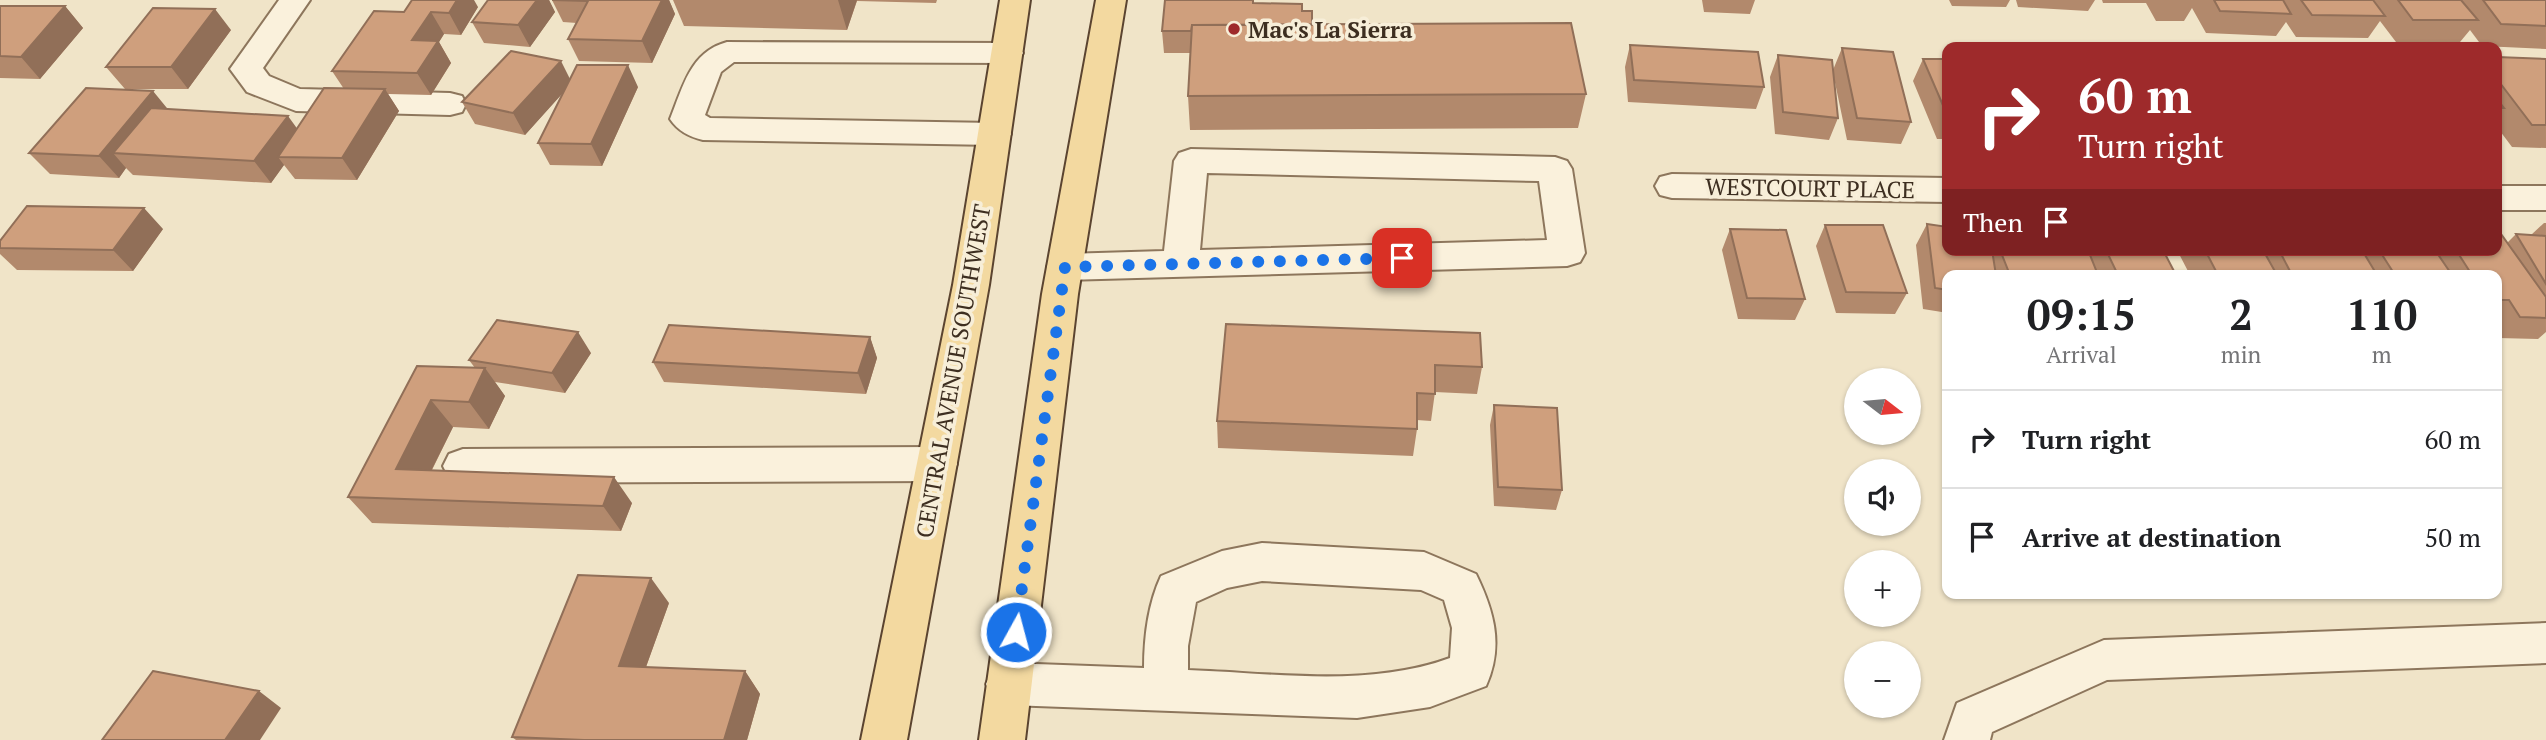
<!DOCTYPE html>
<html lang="en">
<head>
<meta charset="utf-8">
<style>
	body { margin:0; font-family:"PT Serif",serif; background:#f2f2f2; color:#202124; height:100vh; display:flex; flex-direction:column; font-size:26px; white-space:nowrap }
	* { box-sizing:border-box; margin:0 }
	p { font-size:23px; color:#757577 }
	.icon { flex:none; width:38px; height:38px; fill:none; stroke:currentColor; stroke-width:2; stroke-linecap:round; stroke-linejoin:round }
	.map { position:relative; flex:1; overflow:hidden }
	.panel { position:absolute; left:1942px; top:270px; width:560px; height:329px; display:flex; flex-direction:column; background:#fff; border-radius:14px; box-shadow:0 2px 5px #0004 }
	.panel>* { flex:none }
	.guide { position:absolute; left:1942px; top:42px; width:560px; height:214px; border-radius:14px; box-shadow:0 2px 5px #0004; background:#9e2a2b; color:#fff; overflow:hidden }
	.needle { width:46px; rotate:106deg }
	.controls { position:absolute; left:1844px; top:368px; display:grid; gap:14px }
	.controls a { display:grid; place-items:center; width:77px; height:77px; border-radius:50%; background:#fff; box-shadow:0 2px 5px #0004; font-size:35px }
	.pin { position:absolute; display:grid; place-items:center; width:60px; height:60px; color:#fff; margin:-30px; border-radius:14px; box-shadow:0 4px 10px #0006 }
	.me { position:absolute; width:77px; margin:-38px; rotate:7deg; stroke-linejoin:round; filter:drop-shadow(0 0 5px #0008) }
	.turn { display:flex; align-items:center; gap:24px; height:147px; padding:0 21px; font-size:32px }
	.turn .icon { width:91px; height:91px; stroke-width:2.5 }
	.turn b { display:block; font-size:49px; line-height:60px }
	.then { display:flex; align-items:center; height:66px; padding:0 21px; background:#0003; gap:14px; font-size:26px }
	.eta { display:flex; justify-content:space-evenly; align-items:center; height:119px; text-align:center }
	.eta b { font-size:42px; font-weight:700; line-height:49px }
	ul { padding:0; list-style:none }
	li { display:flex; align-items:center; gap:21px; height:98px; padding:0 21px; border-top:2px solid #e0e0e0 }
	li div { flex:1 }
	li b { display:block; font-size:26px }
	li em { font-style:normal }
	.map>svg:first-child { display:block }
</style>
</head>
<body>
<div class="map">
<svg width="2546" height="740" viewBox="0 0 2546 740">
	<rect width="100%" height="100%" fill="#f0e4c8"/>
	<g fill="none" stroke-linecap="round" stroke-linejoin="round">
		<defs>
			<path id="minor" d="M279 0H310L263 68 269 76 300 89 450 93 462 96 466 104 462 112 450 115 296 111 247 92 230 69Z
				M727 42 1007 43 1018 46 1023 53 1018 60 1007 63 734 62 721 72 705 115 710 118 994 123 1006 126 1011 134 1006 142 994 145 703 140C690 137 678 131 670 119 683 87 690 52 727 42Z
				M1191 149 1555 157 1567 161 1572 169 1585 253 1580 262 1567 266 1065 280 1052 277 1047 267 1052 257 1065 254 1164 251 1174 161 1179 153ZM1207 173 1539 181 1547 240 1200 250Z
				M1672 174 1948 178V202L1672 198 1660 195 1655 186 1660 177Z
				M2497 186H2546V210H2497Z
				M937 447 951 452 957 464 951 476 937 481 463 483 449 478 443 466 449 454 463 449Z
				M1262 543 1424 552 1476 574C1494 611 1504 646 1486 686L1430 707 1357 718 1009 705 993 699 986 684 993 669 1009 663 1144 668C1144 638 1148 604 1161 576L1222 551ZM1262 581 1421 590 1444 600 1452 628 1450 658C1368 688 1274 673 1188 670V646L1196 602 1227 588Z
				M2546 623V663L2107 680 1992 732 1990 740H1944L1957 703 2104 640Z"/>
			<path id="major" d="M1000 0H1030L989 285 907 740H861L953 285Z
				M1096 0H1126L1078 294 1025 740H979L1042 294Z"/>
		</defs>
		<use href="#minor" stroke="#8d765c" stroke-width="4"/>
		<use href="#major" stroke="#5b4430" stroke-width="4"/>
		<use href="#minor" fill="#faf1dc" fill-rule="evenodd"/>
		<use href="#major" fill="#f3d9a0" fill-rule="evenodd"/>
	</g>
	<path fill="#b2896c" d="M488 0H549L555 12 530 47 484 43 472 22Z
		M552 0H669L675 14 652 63 579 61 568 39 577 23 563 22Z
		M673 0H937L936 3 857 1 847 30 684 26Z
		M1254 0V3L1302 11 1312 25 1586 94 1578 128 1190 130 1188 96 1190 53H1164L1162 31Z
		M1702 0H1755L1750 14 1704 12Z
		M1949 0H2010L2006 7 1952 6Z
		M2016 0H2095L2088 11 2018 7Z
		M2102 0H2546V49L2482 46 2470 30 2460 42H2396L2380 21 2368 38 2296 37 2286 22 2276 36 2206 33 2192 8 2184 21H2156L2146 3H2103Z
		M0 6H65L83 28 40 79 0 78Z
		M478 7 461 35 444 34 439 42 451 63 431 95 388 94 399 111 357 180 295 179 284 165 271 183 133 175 126 168 119 178 50 174 29 153 168 109 297 128 344 89 332 71 404 12Z
		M231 30 188 89H125L106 67Z
		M1630 45 1764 87 1756 109 1628 102 1625 67Z
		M1842 48 1911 122 1901 144 1847 140 1833 73 1838 118 1829 140 1775 134 1770 77 1778 55 1833 70Z
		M2497 57 2546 59V148L2512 147 2497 127Z
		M1923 59H1948V139H1937L1913 81Z
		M570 79 638 87 602 166 550 165 538 143 563 92 525 135 475 124 462 102Z
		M2544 223H2546V332L2538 339 2498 338 2497 275H2190L2177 250H2497L2507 243 2516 234 2531 235Z
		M1927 224 1948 250H2163L2176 275H1948V313L1923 309 1916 245Z
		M1825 225 1907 293 1895 314 1836 313 1816 246Z
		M163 229 133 271 17 270 0 254V241Z
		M1730 229 1805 299 1795 320 1738 319 1722 250Z
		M1226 324 1482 367 1477 394 1435 392 1431 421 1417 420V429L1413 456 1218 448 1217 421Z
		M870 337 877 358 866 394 664 382 653 362Z
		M591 353 565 393 495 382 505 396 489 429 453 427 432 470 632 503 621 531 372 523 348 497 417 366 475 368 469 360Z
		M1494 405 1562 490 1556 510 1494 506 1490 425Z
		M669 603 646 667 745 671 760 694 747 740H516L512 737Z"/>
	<path fill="#916f58" d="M457 0H474L478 7 461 35 449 13Z
		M537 0H549L555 12 530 47 518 25Z
		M662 0H669L675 14 652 63 642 41Z
		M838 0H857L847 30Z
		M65 6 83 28 40 79 21 57Z
		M215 9 231 30 188 89 171 67Z
		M431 12 444 34 439 42 451 63 431 95 417 73 412 40Z
		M561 61 572 83 525 135 513 113Z
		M628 65 638 87 602 166 591 144Z
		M385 89 399 111 357 180 342 158Z
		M153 91 171 113 113 153 126 168 119 178 99 156Z
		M288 116 304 138 278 157 284 165 271 183 254 161Z
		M144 208 163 229 133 271 113 250Z
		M578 332 591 353 565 393 552 373Z
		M870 337 877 358 866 394 858 373Z
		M485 368 505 396 489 429 469 402Z
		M431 400 453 427 419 495 396 469Z
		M614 477 632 503 621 531 603 506Z
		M651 578 669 603 638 689 619 666Z
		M745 671 760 694 747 740H724Z
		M259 691 281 708 260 740H225Z"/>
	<path fill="#cf9f7d" stroke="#916f58" stroke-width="2" d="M412 0H457L449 13 431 12 412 40 438 41 417 73 332 71 374 11 404 12Z
		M488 0H537L518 25 472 22Z
		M552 0H662L642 41 568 39 588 1Z
		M1165 0H1253V3L1302 4V11H1312V25H1192L1191 31H1162Z
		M2214 0H2283L2291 14 2220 11Z
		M2301 0H2373L2385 16 2312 15Z
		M2398 0H2461L2478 20H2413Z
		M2483 0H2546V26L2501 24Z
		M0 6H65L21 57 0 56Z
		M153 8 215 9 171 67H106Z
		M1571 23 1586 94 1188 96 1192 25Z
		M1630 45 1758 52 1764 87 1634 80Z
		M1842 48 1893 52 1911 122 1857 118Z
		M511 51 561 61 513 113 462 102Z
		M1778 55 1832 60 1838 118 1783 112Z
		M2497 57 2546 59V125H2532L2497 79Z
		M1923 59H1948V117Z
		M577 65H628L591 144 538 143Z
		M86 88 153 91 99 156 29 153Z
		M324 88 385 89 342 158 278 157Z
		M2497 99 2504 108H2497Z
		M151 108 288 116 254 161 113 153Z
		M27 206 144 208 113 250 0 248V241Z
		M1927 224 1948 227V250H1992L1996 275H1948V290L1935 288Z
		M1825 225H1883L1907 293 1846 292Z
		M1730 229 1786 230 1805 299 1747 298Z
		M2497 234H2501L2546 297V318L2520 317 2509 300H2497V275H2472L2456 250H2497Z
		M2516 234 2546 236V284Z
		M2000 250H2088L2098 275H2010Z
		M2106 250H2163L2176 275H2118Z
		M2205 250H2263L2277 275H2218Z
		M2279 250H2362L2377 275H2292Z
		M2379 250H2435L2452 275H2395Z
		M497 320 578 332 552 373 469 360Z
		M1226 324 1480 333 1482 367 1435 365V394L1417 393V429L1217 421Z
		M669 325 870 337 858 373 653 362Z
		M417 366 485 368 469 402 431 400 396 469 614 477 603 506 348 497Z
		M1494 405 1557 408 1562 490 1498 487Z
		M578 575 651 578 619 666 745 671 724 740H584L512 737Z
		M153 671 259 691 225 740H102Z"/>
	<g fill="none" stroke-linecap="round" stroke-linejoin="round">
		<path stroke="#1a73e8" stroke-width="12" stroke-dasharray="0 21.6" d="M1016 632 1065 267 1402 258"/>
	</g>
	<circle fill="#9e2a2b" stroke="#f7eed8" stroke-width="2.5" cx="1234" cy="29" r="7"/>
	<g text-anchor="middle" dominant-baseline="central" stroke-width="7" stroke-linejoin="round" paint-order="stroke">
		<g font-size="23" font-weight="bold" fill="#3d2e20" stroke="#f7eed8" text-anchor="start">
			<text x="1248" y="29">Mac's La Sierra</text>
		</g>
		<g font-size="23" fill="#3d2e20" stroke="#f7eed8">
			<text transform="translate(1810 188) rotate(1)">WESTCOURT PLACE</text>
			<text transform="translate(953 371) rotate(-80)">CENTRAL AVENUE SOUTHWEST</text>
		</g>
	</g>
</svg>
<div class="controls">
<a><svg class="needle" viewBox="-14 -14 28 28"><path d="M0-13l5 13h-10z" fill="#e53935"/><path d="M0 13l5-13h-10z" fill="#757577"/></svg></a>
<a><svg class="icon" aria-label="sound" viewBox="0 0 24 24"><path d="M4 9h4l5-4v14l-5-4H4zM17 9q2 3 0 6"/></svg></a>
<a>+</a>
<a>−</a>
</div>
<div class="pin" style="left:1402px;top:258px;background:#d93025"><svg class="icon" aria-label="arrive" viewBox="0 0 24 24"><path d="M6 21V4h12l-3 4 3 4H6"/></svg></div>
<svg class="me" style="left:1016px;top:632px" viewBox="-20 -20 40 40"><circle r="17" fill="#1a73e8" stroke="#fff" stroke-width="3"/><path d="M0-11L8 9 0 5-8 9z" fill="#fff"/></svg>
<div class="guide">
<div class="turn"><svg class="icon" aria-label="right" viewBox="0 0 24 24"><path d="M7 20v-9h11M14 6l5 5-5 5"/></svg><div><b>60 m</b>Turn right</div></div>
<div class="then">Then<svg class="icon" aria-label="arrive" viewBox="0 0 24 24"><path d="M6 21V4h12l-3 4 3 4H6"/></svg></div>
</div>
<section class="panel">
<div class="eta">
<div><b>09:15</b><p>Arrival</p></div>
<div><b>2</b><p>min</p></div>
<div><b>110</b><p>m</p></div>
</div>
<ul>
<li><svg class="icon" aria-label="right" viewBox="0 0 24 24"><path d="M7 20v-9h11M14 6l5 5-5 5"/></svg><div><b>Turn right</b></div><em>60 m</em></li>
<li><svg class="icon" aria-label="arrive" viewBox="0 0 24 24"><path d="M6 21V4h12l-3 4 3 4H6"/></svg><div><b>Arrive at destination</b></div><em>50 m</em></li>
</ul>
</section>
</div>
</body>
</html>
